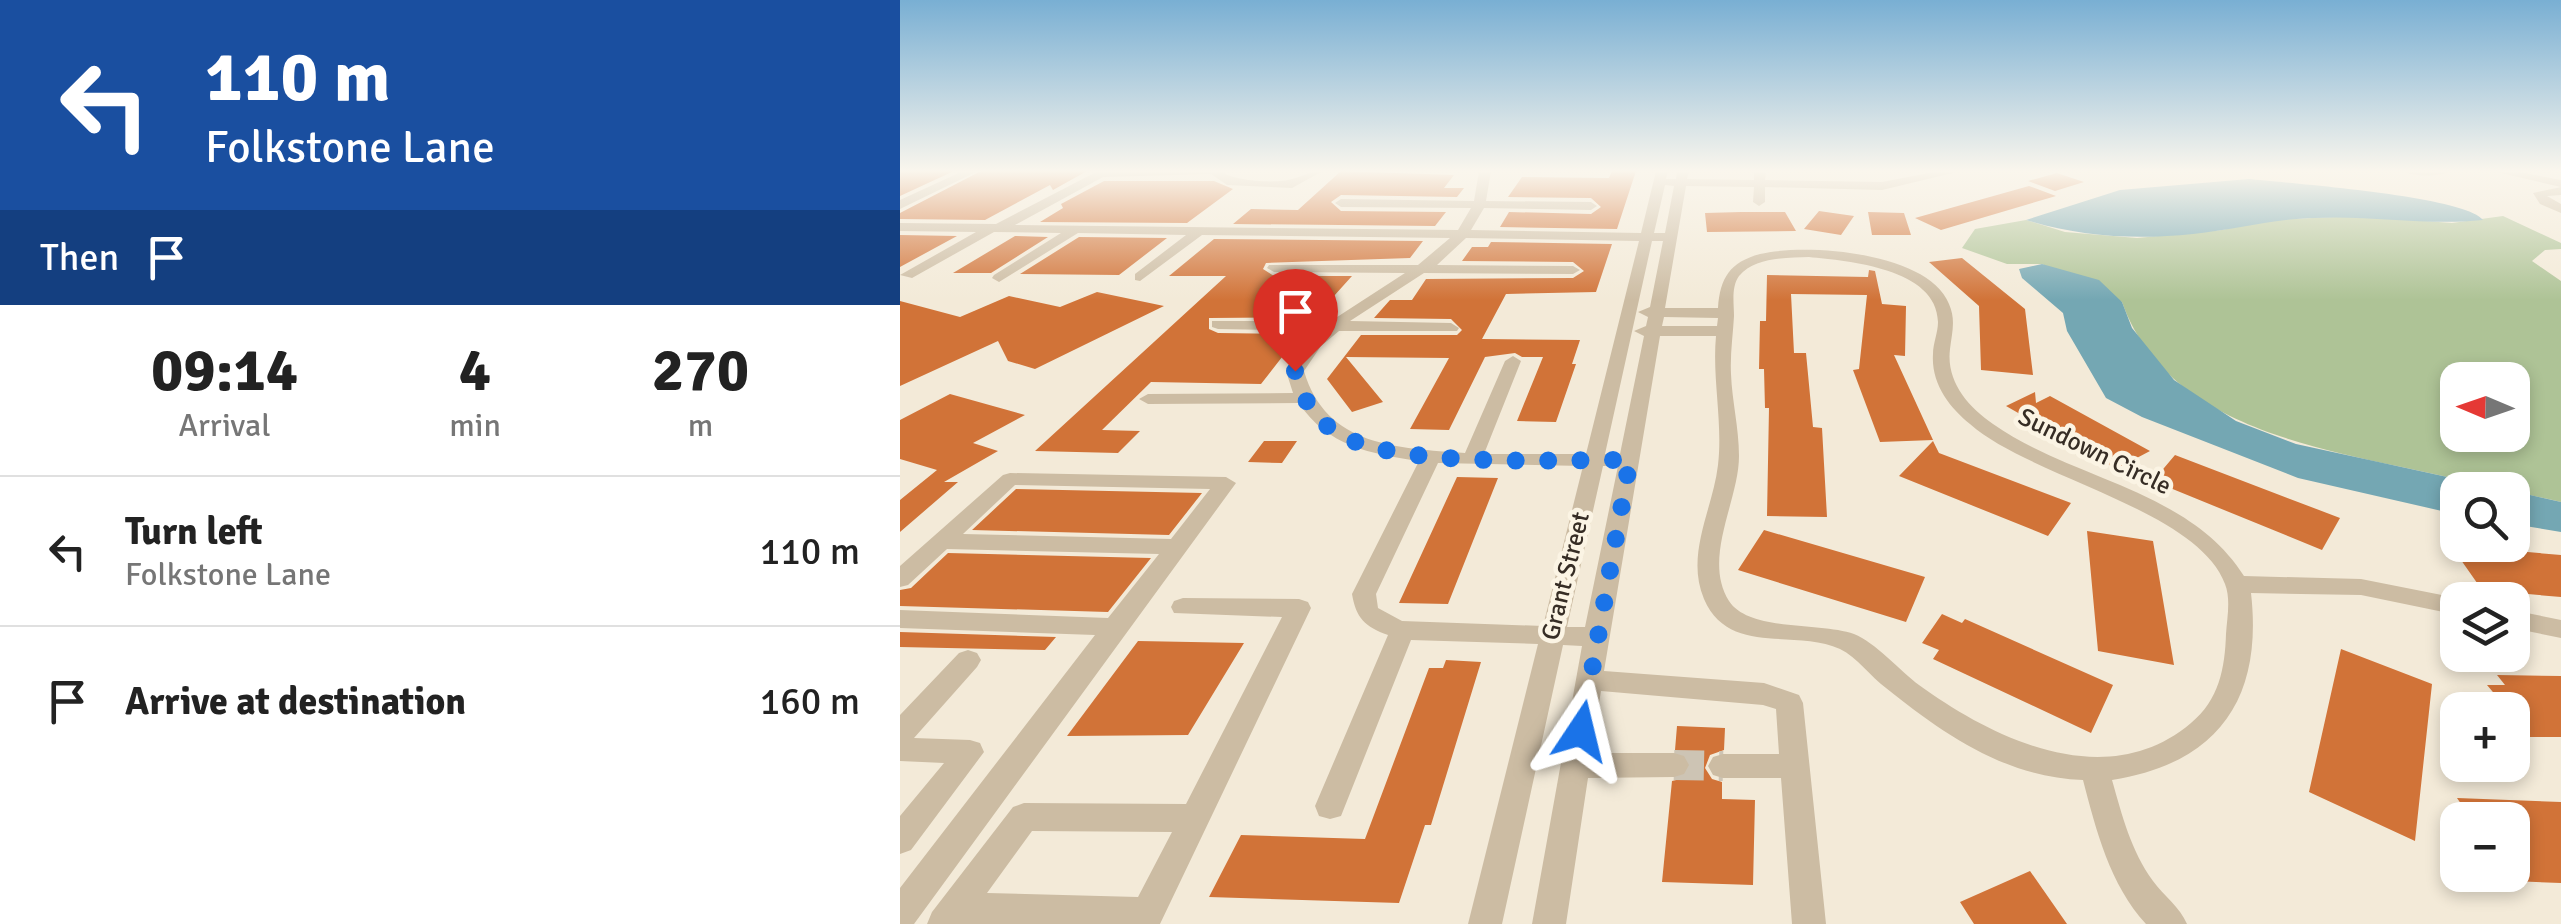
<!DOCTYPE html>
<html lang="en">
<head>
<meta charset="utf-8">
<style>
	body { margin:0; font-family:Signika,sans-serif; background:#f2f2f2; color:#222; height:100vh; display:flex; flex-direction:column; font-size:38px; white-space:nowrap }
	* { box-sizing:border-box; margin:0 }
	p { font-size:32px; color:#767676 }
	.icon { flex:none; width:55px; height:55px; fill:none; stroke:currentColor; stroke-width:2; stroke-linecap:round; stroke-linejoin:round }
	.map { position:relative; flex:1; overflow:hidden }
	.details { display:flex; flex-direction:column; background:#fff; width:900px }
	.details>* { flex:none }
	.guide { background:#1a4fa0; color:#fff; overflow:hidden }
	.needle { width:65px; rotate:272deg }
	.tools { position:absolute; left:1540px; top:362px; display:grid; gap:20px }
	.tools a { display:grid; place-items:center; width:90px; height:90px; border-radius:20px; background:#fff; box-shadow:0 5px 15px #0003; font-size:50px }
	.pin { position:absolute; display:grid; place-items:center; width:85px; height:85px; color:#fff; margin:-102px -42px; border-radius:50% 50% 50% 0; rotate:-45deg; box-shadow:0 0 10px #0007 }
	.pin .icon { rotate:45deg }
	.me { position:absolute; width:110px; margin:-55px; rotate:10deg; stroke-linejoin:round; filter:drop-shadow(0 0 8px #0008) }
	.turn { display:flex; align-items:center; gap:35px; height:210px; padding:0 40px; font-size:45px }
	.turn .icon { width:130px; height:130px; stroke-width:2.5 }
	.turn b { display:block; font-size:70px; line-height:85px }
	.then { display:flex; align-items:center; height:95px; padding:0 40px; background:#0003; gap:20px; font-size:38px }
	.eta { display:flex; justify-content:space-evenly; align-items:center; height:170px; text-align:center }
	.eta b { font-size:60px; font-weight:800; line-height:70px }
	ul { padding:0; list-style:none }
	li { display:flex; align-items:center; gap:30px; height:150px; padding:0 40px; border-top:2px solid #e0e0e0 }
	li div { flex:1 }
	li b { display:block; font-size:38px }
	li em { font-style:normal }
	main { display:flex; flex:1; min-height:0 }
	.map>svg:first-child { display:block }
</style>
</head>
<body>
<main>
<section class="details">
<div class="guide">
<div class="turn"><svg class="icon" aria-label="left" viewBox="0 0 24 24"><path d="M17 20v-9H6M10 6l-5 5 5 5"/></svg><div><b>110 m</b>Folkstone Lane</div></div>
<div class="then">Then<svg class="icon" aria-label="arrive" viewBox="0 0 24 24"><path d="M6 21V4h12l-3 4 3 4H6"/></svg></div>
</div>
<div class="eta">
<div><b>09:14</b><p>Arrival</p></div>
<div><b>4</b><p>min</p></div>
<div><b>270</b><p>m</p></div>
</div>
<ul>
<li><svg class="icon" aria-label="left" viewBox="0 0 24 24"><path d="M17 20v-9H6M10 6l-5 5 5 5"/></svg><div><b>Turn left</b><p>Folkstone Lane</p></div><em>110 m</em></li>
<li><svg class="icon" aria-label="arrive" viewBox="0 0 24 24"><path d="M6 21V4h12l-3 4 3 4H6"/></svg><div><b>Arrive at destination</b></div><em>160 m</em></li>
</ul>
</section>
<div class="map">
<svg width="1661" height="924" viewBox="0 0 1661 924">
	<rect width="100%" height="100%" fill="#f3ead8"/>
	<path fill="#aec396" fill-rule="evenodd" d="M1457 216 1552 223 1603 216 1661 243V249L1645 250 1632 261 1661 281V502C1607 490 1553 478 1497 466 1392 443 1263 417 1222 302L1142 264H1107L1062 248 1075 229 1126 220 1165 232 1237 238 1322 230 1368 220ZM1558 380H1612V435H1558Z"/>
	<path fill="#74a7b3" d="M1349 179C1387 183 1566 196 1583 220 1527 226 1471 215 1415 218 1372 219 1335 230 1293 234 1236 240 1181 237 1126 220L1220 190Z
		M1142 264 1199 280 1222 302 1232 328 1274 380 1336 421 1396 444 1607 490H1558L1555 514 1398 478 1242 417 1206 398 1167 331 1163 313 1122 278 1119 269Z
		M1613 491 1661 502V532L1613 524Z"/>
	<path fill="#d17338" d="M0 171H54L0 196Z
		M81 171H187L153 190 150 185 85 220 0 219V213Z
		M441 171 554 175 544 188H564L557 197 441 195 431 202 441 211 546 212 535 226 333 224 351 209 398 210Z
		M712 171H736L717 229 600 227 609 212 691 214 701 207 691 198 608 197 622 177 709 178Z
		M1157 173 1184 182 1155 191 1128 181Z
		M204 181H314L333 189 287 223 140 222 163 208 161 204Z
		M1129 186 1156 196 1041 230 1015 218Z
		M919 211 954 216 941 235 904 229Z
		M841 212H885L896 231 807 232 805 213Z
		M968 212 1004 213 1011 235H972Z
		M0 235 57 236 0 267Z
		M115 236 148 237 91 273H53Z
		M179 237 267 238 219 275 120 274Z
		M314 239 523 241 510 258 366 263 363 269 374 276H452L415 317 309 318V329L318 333 400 334 361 384 251 382 202 430 240 431 218 453 135 451 326 276H269Z
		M591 242 712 244 696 292 606 294 582 339 680 340 672 364H676L656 422 617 421 643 357H622L615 353 585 357 549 430 510 429 549 358 446 357 483 402 452 412 427 379 461 335H557L562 330 551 319 474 318 490 300H512L526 279 673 278 684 271 673 262 562 261 572 247H588Z
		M1062 258 1125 309 1133 375 1081 370 1079 306 1029 262Z
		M969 270 975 271 982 304 1006 306 1005 356 994 355 1033 440 980 442 953 370 959 369 967 295 891 294 894 353H906L913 427 922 428 927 517 867 516 869 408H865L864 369H859L860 321H866L867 275 968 277Z
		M197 292 264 306 135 369 108 361 98 341 0 386V301L60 317 109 296 160 307Z
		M1135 392 1136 403 1150 396 1250 451 1216 469 1106 406Z
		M50 394 125 415 73 443 98 451 44 482H58L0 532V500L37 470 0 459V420Z
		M364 441H397L382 463 348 462Z
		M1033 441 1039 453 1171 503 1148 536 999 476Z
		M1275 455 1440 518 1422 550 1253 481Z
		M557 477 598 478 548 604 499 603Z
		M116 489 302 493 269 535 72 530Z
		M864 530 1025 577 1006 622 838 570Z
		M1187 531 1253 541 1274 665 1198 651Z
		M1570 547 1661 555V597L1582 590 1554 550 1574 552Z
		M48 553 251 558 208 612 0 606V590L11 588Z
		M1042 614 1062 623 1065 619 1213 685 1191 733 1033 659 1039 650 1022 643Z
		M0 632 156 637 145 650 0 647Z
		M238 641 344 643 288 735 167 736Z
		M1441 649 1532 684 1515 841 1409 792Z
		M546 660 581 662 531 825H525L499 903 309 897 341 835 465 839 529 668H543Z
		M1597 675 1661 676V737H1630L1612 716V710H1608L1587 685H1605Z
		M777 726 825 728 824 750 810 755 805 768 812 779 822 782V799L855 800 853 885 762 882 772 781 785 778 792 767 787 754 775 750Z
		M1557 798 1661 802V883L1612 881V820H1572Z
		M1130 871 1167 924H1074L1060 902Z"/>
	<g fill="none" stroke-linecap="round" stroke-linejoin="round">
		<path stroke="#cdc4b4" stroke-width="30" stroke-dasharray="30 15" stroke-linecap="butt" d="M774 765 823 766"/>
		<path fill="#ccbca3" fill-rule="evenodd" d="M63 171H78L0 209V200Z
			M198 171H321C332 181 376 184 392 179 404 176 409 171 423 171L392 188 327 185 311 174 203 177 115 225 558 230 571 208 441 207 435 203 441 199 574 201 579 171H591L586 201 691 202 697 206 691 210 584 208 571 230 741 233 756 171H768L766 179H776L777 171H789L787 179 854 180V171H866L865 180 982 182 1039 171H1061L982 190 865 187V202L859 206 853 202 854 187 786 186 765 308H818C820 278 830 262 860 254 906 243 1029 252 1049 304 1056 320 1052 332 1050 349 1046 381 1067 406 1093 424 1172 480 1289 489 1344 576L1461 579 1567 600H1558V615L1461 595 1351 593C1363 698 1319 763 1212 780 1222 815 1231 851 1253 881 1264 896 1280 907 1287 924H1246C1210 885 1196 830 1183 780 1107 778 1043 734 986 688 971 677 957 657 940 649 895 628 829 657 804 599 785 554 813 509 818 465 823 422 812 379 816 336H760L704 671 864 683 899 695 903 703 926 924H892L881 778H823L813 775 808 766 813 757 823 754H879L876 709 863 705 701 691 691 753H774L784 756 789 765 784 774 774 777 688 778 666 924H632L682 646 663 645 602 924H568L638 644 511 640 441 816 430 819 419 816 415 806 488 635C465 627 456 618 452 594L519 461C471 454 427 446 399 403L248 404 239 399 248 394 393 393 386 371 420 331 318 329 312 327V321H431L505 273 374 272 367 268 369 265H518L550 238 302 235 240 281 235 280V274L286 235 178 233 99 282 92 278 94 275 161 233 94 232 12 278 0 275 76 232 0 231V223L96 224ZM765 185 774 186 765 233H754ZM566 238 739 241 686 454H584L621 361 613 356 605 361 565 453C498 448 426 447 404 371L421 346 439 331H557L559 328 551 323 450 321 524 273 673 274 680 270 673 266 537 265ZM752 241H763L750 307 738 312 748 317 746 326 734 331 744 336 720 454H705ZM909 257C948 261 1037 268 1038 322 1038 333 1033 343 1033 354 1031 383 1049 407 1070 424 1131 478 1297 509 1325 584 1331 599 1327 618 1326 634 1325 668 1319 700 1291 723 1207 794 1095 740 1019 685 1000 671 975 642 954 634 921 622 849 632 829 601 802 558 839 501 839 456 839 428 832 401 831 374 830 354 833 335 834 316 834 304 831 287 839 276 855 257 887 258 909 257ZM764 317 818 318 817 326H762ZM538 463 683 466 643 626 502 621 478 608 476 594ZM703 466H718L685 627H667Z
			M1503 171H1551C1540 177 1514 177 1503 171Z
			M1592 171H1614L1661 180V195L1647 196 1661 204V213L1640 204 1633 193 1661 187Z
			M110 473 326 477 336 483 14 924H0V888L195 635 0 628V610L208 618 259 554 47 549 8 585 0 587V566L103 475ZM115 485 310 489 271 539 63 534Z
			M283 598 399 599 408 602 411 608 260 924H27L32 912 113 807 124 803 286 804 382 617 274 613 271 607 274 601ZM132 831 272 832 238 897 87 893Z
			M1612 610 1661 620V638L1612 628Z
			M68 650 77 653 81 660 77 667 14 738 70 740 80 743 84 752 11 850 0 854V816L44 763 0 761V715L59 653Z"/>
	</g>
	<linearGradient id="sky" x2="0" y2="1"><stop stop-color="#79afd3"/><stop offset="0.57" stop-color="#faf6ed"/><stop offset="1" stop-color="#faf6ed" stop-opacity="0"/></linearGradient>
	<rect width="1661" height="300" fill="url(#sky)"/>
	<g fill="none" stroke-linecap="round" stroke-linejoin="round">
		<path stroke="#1a73e8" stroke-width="18" stroke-dasharray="0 32.4" d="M395 371C401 395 411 413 431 429 484 470 660 459 730 460L681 731"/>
	</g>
	<g text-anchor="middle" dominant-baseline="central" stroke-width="9" stroke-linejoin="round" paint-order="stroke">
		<g font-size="25" fill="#362d25" stroke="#fbf4e4">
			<text transform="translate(1195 451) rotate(26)">Sundown Circle</text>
			<text transform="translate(665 576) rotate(-76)">Grant Street</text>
		</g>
	</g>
</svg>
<div class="tools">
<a><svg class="needle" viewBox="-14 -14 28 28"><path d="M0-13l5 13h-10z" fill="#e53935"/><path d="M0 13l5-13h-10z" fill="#767676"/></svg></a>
<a><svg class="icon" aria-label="search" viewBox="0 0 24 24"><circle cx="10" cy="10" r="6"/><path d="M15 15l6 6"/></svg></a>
<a><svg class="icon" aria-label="layers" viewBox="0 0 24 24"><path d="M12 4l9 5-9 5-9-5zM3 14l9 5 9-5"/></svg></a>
<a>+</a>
<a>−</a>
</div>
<div class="pin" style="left:395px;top:371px;background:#d93025"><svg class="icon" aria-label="arrive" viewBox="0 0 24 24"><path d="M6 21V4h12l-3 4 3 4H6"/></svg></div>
<svg class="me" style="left:681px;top:731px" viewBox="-20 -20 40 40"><path d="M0-17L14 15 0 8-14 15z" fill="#1a73e8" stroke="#fff" stroke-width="4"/></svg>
</div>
</main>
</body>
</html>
